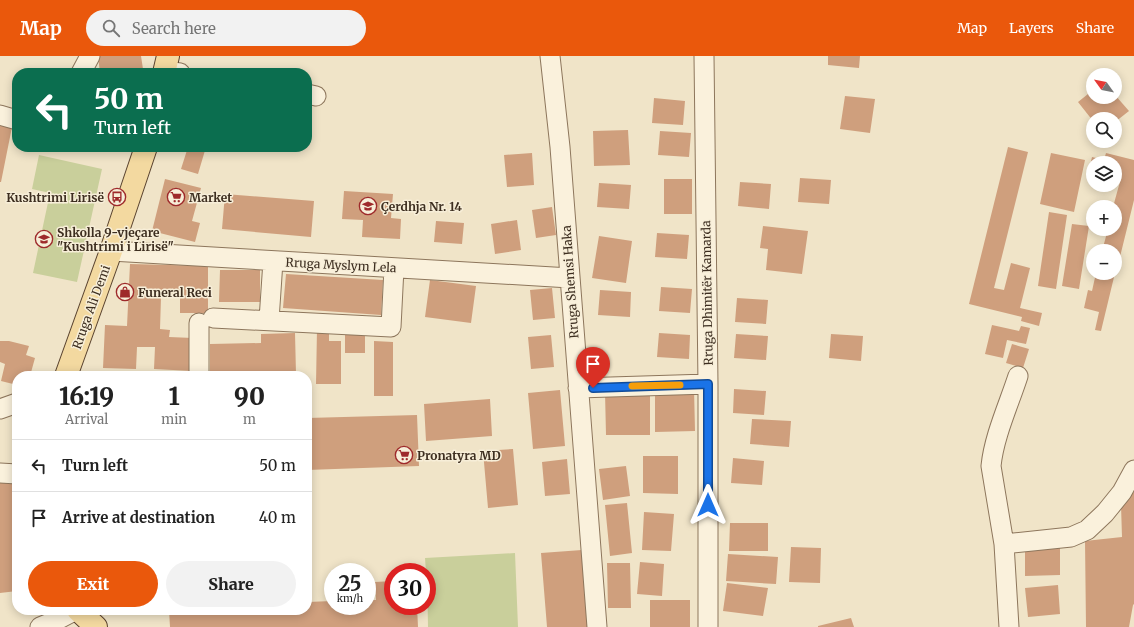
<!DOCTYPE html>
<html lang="en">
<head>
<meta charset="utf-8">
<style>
	body { margin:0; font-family:Merriweather,serif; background:#f2f2f2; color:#222; height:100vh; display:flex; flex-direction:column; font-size:15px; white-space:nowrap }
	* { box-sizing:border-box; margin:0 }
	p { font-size:13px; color:#767676 }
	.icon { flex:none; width:22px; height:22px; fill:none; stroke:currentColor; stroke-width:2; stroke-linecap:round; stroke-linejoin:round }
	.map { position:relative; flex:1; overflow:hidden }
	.sheet { position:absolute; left:12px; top:315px; width:300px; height:244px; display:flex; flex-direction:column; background:#fff; border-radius:16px; box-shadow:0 2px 10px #0003 }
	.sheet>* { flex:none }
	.banner { position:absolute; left:12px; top:12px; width:300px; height:84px; border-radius:16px; box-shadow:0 2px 10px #0003; background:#0b6e4f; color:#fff; overflow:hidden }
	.needle { width:26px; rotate:303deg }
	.buttons { position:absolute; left:1086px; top:12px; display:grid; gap:8px }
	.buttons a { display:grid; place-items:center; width:36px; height:36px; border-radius:50%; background:#fff; box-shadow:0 2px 10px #0003; font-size:20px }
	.speed { position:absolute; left:324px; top:507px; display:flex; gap:8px; font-size:20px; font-weight:700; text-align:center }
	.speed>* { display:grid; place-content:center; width:52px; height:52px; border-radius:50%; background:#fff; box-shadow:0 2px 10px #0003; line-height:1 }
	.speed small { font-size:10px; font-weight:400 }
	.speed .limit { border:6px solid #d22; background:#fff; color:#111 }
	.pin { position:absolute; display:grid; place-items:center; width:34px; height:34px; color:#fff; margin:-41px -17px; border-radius:50% 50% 50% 0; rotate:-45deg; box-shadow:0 0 4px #0007 }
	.pin .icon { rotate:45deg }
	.me { position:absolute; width:44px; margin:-22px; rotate:0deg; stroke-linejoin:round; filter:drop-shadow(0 0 3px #0008) }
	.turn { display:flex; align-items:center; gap:14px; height:84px; padding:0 16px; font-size:18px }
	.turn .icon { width:52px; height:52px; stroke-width:2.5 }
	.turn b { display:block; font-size:28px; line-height:34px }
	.eta { display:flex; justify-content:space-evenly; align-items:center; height:68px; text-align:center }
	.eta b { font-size:24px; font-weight:800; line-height:28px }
	.cta { display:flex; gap:8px; margin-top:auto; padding:8px 16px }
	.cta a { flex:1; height:46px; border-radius:24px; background:#ea580c; color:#fff; font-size:16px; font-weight:800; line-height:46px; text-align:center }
	.cta a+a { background:#f2f2f2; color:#222 }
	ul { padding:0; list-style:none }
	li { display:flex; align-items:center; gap:12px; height:52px; padding:0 16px; border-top:1px solid #e0e0e0 }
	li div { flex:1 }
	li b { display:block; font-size:15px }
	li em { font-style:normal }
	header { display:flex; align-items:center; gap:24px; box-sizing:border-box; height:56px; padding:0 20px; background:#ea580c; color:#fff }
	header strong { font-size:19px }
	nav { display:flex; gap:22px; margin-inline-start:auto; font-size:14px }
	.search { width:280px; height:36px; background:#f2f2f2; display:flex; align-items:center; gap:10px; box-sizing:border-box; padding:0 14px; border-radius:22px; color:#767676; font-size:15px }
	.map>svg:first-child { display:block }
</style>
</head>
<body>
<header>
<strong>Map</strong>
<div class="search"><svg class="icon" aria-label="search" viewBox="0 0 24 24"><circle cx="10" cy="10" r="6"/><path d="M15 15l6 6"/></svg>Search here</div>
<nav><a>Map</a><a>Layers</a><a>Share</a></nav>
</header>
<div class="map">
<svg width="1134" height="571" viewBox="0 0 1134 571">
	<rect width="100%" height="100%" fill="#f0e4c8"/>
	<path fill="#c9cf9b" d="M39 99 102 113 77 226 33 217 50 137 87 145 32 133Z
		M515 497 518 571H428L427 516H426L425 502Z"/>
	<path fill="#cf9f7d" d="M98 0H141L143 13 125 16V17H100Z
		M828 0H860L859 12 828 9Z
		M1093 34V41H1115V39L1129 55 1115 66V63H1093V65L1078 46Z
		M845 40 875 43 870 77 840 73Z
		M654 42 685 45 683 69 652 67Z
		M0 68 12 71 1 126H0Z
		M628 74 630 109 594 110 593 75Z
		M660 75 691 77 689 101 658 99Z
		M188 91H206L198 118 181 113Z
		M1008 91 1028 96 994 232 1004 234 1011 207 1030 212 1020 252 1042 257 1039 270 1021 265 1022 261 969 248Z
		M532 97 534 129 507 131 504 99Z
		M1051 97 1085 104 1074 156 1040 148Z
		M1106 97 1134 104V144L1116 217 1115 195H1102L1108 173H1115V151H1113L1121 122 1115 121V107H1093V115L1089 114 1092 101 1104 104Z
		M800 122 831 124 829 148 798 146Z
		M165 123 201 132 192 165 200 167 195 186 152 175Z
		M664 123H692V158H664Z
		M740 126 771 128 769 153 738 150Z
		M599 127 631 129 629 153 597 151Z
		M344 135 393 138 391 162 401 163 400 183 362 181 363 164 342 163Z
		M225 138 314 145 311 181 222 173Z
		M552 151 556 179 536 182 532 154Z
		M1049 156 1067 159 1056 233 1038 230Z
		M517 164 521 194 495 198 491 168Z
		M436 165 464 167 462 188 434 186Z
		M1072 168 1089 170 1079 233 1062 230Z
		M763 170 808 175 802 218 766 214 768 193 760 192Z
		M657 177 689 179 687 203 655 201Z
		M599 180 632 185 626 227 592 222Z
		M130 208 208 210V257H180V241H161L160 273 170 274 169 281 193 282 192 315 154 313 155 291H137L136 313 103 312 105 269 127 270Z
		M220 214H260V246H219Z
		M1096 217H1115L1101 275 1095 274 1099 256 1084 252 1088 234 1092 235Z
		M286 218 383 224 381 259 283 252Z
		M430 224 476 230 471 267 425 261Z
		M661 231 692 233 690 257 659 255Z
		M552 232 555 262 533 264 530 234Z
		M600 234 631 236 630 261 598 259Z
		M737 242 768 244 766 268 735 266Z
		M992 269 1019 275 1021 270 1030 272 1026 288 1007 284 1003 302 985 298Z
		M317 273H329V285H341V328H316Z
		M345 274H365V297H345Z
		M295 277 296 318 262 319V320H210V288L261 287V278Z
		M659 277 690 279 689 303 657 301Z
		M736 278 768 280 766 304 734 302Z
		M831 278 863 280 861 305 829 302Z
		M551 279 554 311 531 313 528 281Z
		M0 285H9L29 290 26 299 35 302 30 320 21 317V320H17V329L1 325 5 308 0 306Z
		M374 285 393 286V340H374Z
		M1012 288 1029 293 1023 312 1006 307Z
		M694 332 695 375 655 376V333Z
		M734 333 766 335 764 359 733 357Z
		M560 334 565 390 533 393 528 337Z
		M605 336H650V379H606Z
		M490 343 492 380 426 385 424 348Z
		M417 359 419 410 307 414V362Z
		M752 363 791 365 789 391 750 388Z
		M513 393 518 449 488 452 483 395Z
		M643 400H678V438L643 437Z
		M733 402 764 405 762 429 731 427Z
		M567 403 570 438 545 440 542 406Z
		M626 410 630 440 603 444 599 413Z
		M14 423 17 454V535L0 537V425Z
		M1134 436V548L1133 549 1129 571H1086L1085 485 1122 481 1121 449Z
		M627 447 632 497 610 500 605 449Z
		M644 456 674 458 671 495 642 494Z
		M730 467H768V495H729Z
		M791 491 821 492 820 527 789 526Z
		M1060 491V519L1025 520V492Z
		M582 494 589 571H547L541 497Z
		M728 498 778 501 776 528 726 525Z
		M640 506 664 508 662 540 637 538Z
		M607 507H630L631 552H608Z
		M393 525V550H417L418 571H170L169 554H307V546L333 545V550H367V544H376L375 526Z
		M727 527 768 532 763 560 723 555Z
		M1058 529 1060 558 1028 561 1025 532Z
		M650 544H690V571H650Z
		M851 562 854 571H818V570Z"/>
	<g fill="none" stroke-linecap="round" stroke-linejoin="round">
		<defs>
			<path id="minor" d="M550 0 560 91 597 571
				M704 0 708 328V571
				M165 15 180 17
				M81 17 90 0
				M307 38 316 40
				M0 59 17 64
				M111 195 570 222
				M213 262 391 271 394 212
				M269 264 273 205
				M199 320V267
				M578 332 708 328
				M0 353 17 347
				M0 417 17 418
				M1004 488 1071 481 1087 474 1105 457 1122 436 1134 414
				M40 571 57 564 76 554
				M1009 571 1004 488 991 410C994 380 1009 348 1018 320"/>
			<path id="major" d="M164 17 168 0
				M66 320 111 195 146 91
				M78 554 96 571"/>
		</defs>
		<use href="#minor" stroke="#8d765c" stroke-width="21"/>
		<use href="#major" stroke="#5b4430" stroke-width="24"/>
		<use href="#minor" stroke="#faf1dc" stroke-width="19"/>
		<use href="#major" stroke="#f3d9a0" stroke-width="22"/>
	</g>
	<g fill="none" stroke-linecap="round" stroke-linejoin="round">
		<defs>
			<path id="route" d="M593 332 708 328V449"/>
		</defs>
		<use href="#route" stroke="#114b97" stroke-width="10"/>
		<use href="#route" stroke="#1a73e8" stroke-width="7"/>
		<path stroke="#f59e0b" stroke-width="7" d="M632 330 680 329"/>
	</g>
	<defs>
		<symbol id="bus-ring" viewBox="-11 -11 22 22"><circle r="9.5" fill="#f7eed8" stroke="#9e2a2b" stroke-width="1.5"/><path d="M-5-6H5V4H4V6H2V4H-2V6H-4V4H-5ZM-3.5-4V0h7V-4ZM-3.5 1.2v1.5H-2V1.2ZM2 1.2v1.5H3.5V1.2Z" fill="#9e2a2b"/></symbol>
		<symbol id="supermarket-ring" viewBox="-11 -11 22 22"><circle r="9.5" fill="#f7eed8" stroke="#9e2a2b" stroke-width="1.5"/><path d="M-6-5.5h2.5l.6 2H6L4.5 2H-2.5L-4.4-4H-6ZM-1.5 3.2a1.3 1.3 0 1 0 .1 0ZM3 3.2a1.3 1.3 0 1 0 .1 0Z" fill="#9e2a2b"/></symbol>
		<symbol id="school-ring" viewBox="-11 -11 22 22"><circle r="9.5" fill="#f7eed8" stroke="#9e2a2b" stroke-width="1.5"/><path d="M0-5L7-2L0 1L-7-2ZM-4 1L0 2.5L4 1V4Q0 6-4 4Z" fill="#9e2a2b"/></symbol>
		<symbol id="shop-ring" viewBox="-11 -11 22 22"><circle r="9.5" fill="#f7eed8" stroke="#9e2a2b" stroke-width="1.5"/><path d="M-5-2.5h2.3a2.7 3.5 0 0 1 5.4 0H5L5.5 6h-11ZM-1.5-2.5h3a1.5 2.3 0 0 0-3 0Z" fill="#9e2a2b"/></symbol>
	</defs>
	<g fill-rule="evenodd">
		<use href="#bus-ring" x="107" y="131" width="20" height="20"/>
		<use href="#supermarket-ring" x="166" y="131" width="20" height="20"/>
		<use href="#school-ring" x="358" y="140" width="20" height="20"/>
		<use href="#school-ring" x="34" y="173" width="20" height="20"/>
		<use href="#shop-ring" x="115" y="226" width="20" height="20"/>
		<use href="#supermarket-ring" x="394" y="389" width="20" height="20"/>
	</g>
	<g text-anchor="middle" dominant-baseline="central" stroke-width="3" stroke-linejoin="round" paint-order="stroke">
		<g font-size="12" font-weight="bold" fill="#3d2e20" stroke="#f7eed8" text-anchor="start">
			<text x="104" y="141" text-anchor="end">Kushtrimi Lirisë</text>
			<text x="189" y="141">Market</text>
			<text x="381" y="150">Çerdhja Nr. 14</text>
			<text x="57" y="176">Shkolla 9-vjeçare<tspan x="57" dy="14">"Kushtrimi i Lirisë"</tspan></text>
			<text x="138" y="236">Funeral Reci</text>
			<text x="417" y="399">Pronatyra MD</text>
		</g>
		<g font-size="12" fill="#3d2e20" stroke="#f7eed8">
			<text transform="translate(341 209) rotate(3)">Rruga Myslym Lela</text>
			<text transform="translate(570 226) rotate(-94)">Rruga Shemsi Haka</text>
			<text transform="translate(707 237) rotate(-91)">Rruga Dhimitër Kamarda</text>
			<text transform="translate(91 251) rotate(-70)">Rruga Ali Demi</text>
		</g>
	</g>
</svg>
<div class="buttons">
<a><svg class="needle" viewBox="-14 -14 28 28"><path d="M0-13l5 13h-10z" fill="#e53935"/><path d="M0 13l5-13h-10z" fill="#767676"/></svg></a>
<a><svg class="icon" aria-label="search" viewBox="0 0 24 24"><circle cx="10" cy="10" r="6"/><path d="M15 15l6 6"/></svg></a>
<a><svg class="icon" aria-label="layers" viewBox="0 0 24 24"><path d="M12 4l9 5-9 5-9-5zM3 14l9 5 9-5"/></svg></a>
<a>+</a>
<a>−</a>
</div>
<div class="speed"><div>25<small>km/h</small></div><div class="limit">30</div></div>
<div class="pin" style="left:593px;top:332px;background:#d93025"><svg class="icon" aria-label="arrive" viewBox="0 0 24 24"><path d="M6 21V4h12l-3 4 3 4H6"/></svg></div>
<svg class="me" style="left:708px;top:449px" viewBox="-20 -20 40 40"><path d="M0-17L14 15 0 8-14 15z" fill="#1a73e8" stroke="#fff" stroke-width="4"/></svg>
<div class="banner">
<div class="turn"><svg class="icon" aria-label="left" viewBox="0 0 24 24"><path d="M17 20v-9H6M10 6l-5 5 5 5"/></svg><div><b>50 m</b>Turn left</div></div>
</div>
<section class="sheet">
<div class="eta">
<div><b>16:19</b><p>Arrival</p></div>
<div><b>1</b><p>min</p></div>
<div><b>90</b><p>m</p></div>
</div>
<ul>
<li><svg class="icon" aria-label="left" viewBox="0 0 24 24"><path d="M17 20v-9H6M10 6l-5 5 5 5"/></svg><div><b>Turn left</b></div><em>50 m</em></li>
<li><svg class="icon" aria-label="arrive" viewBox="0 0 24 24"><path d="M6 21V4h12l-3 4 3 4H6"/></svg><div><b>Arrive at destination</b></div><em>40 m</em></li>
</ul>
<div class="cta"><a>Exit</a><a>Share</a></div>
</section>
</div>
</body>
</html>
